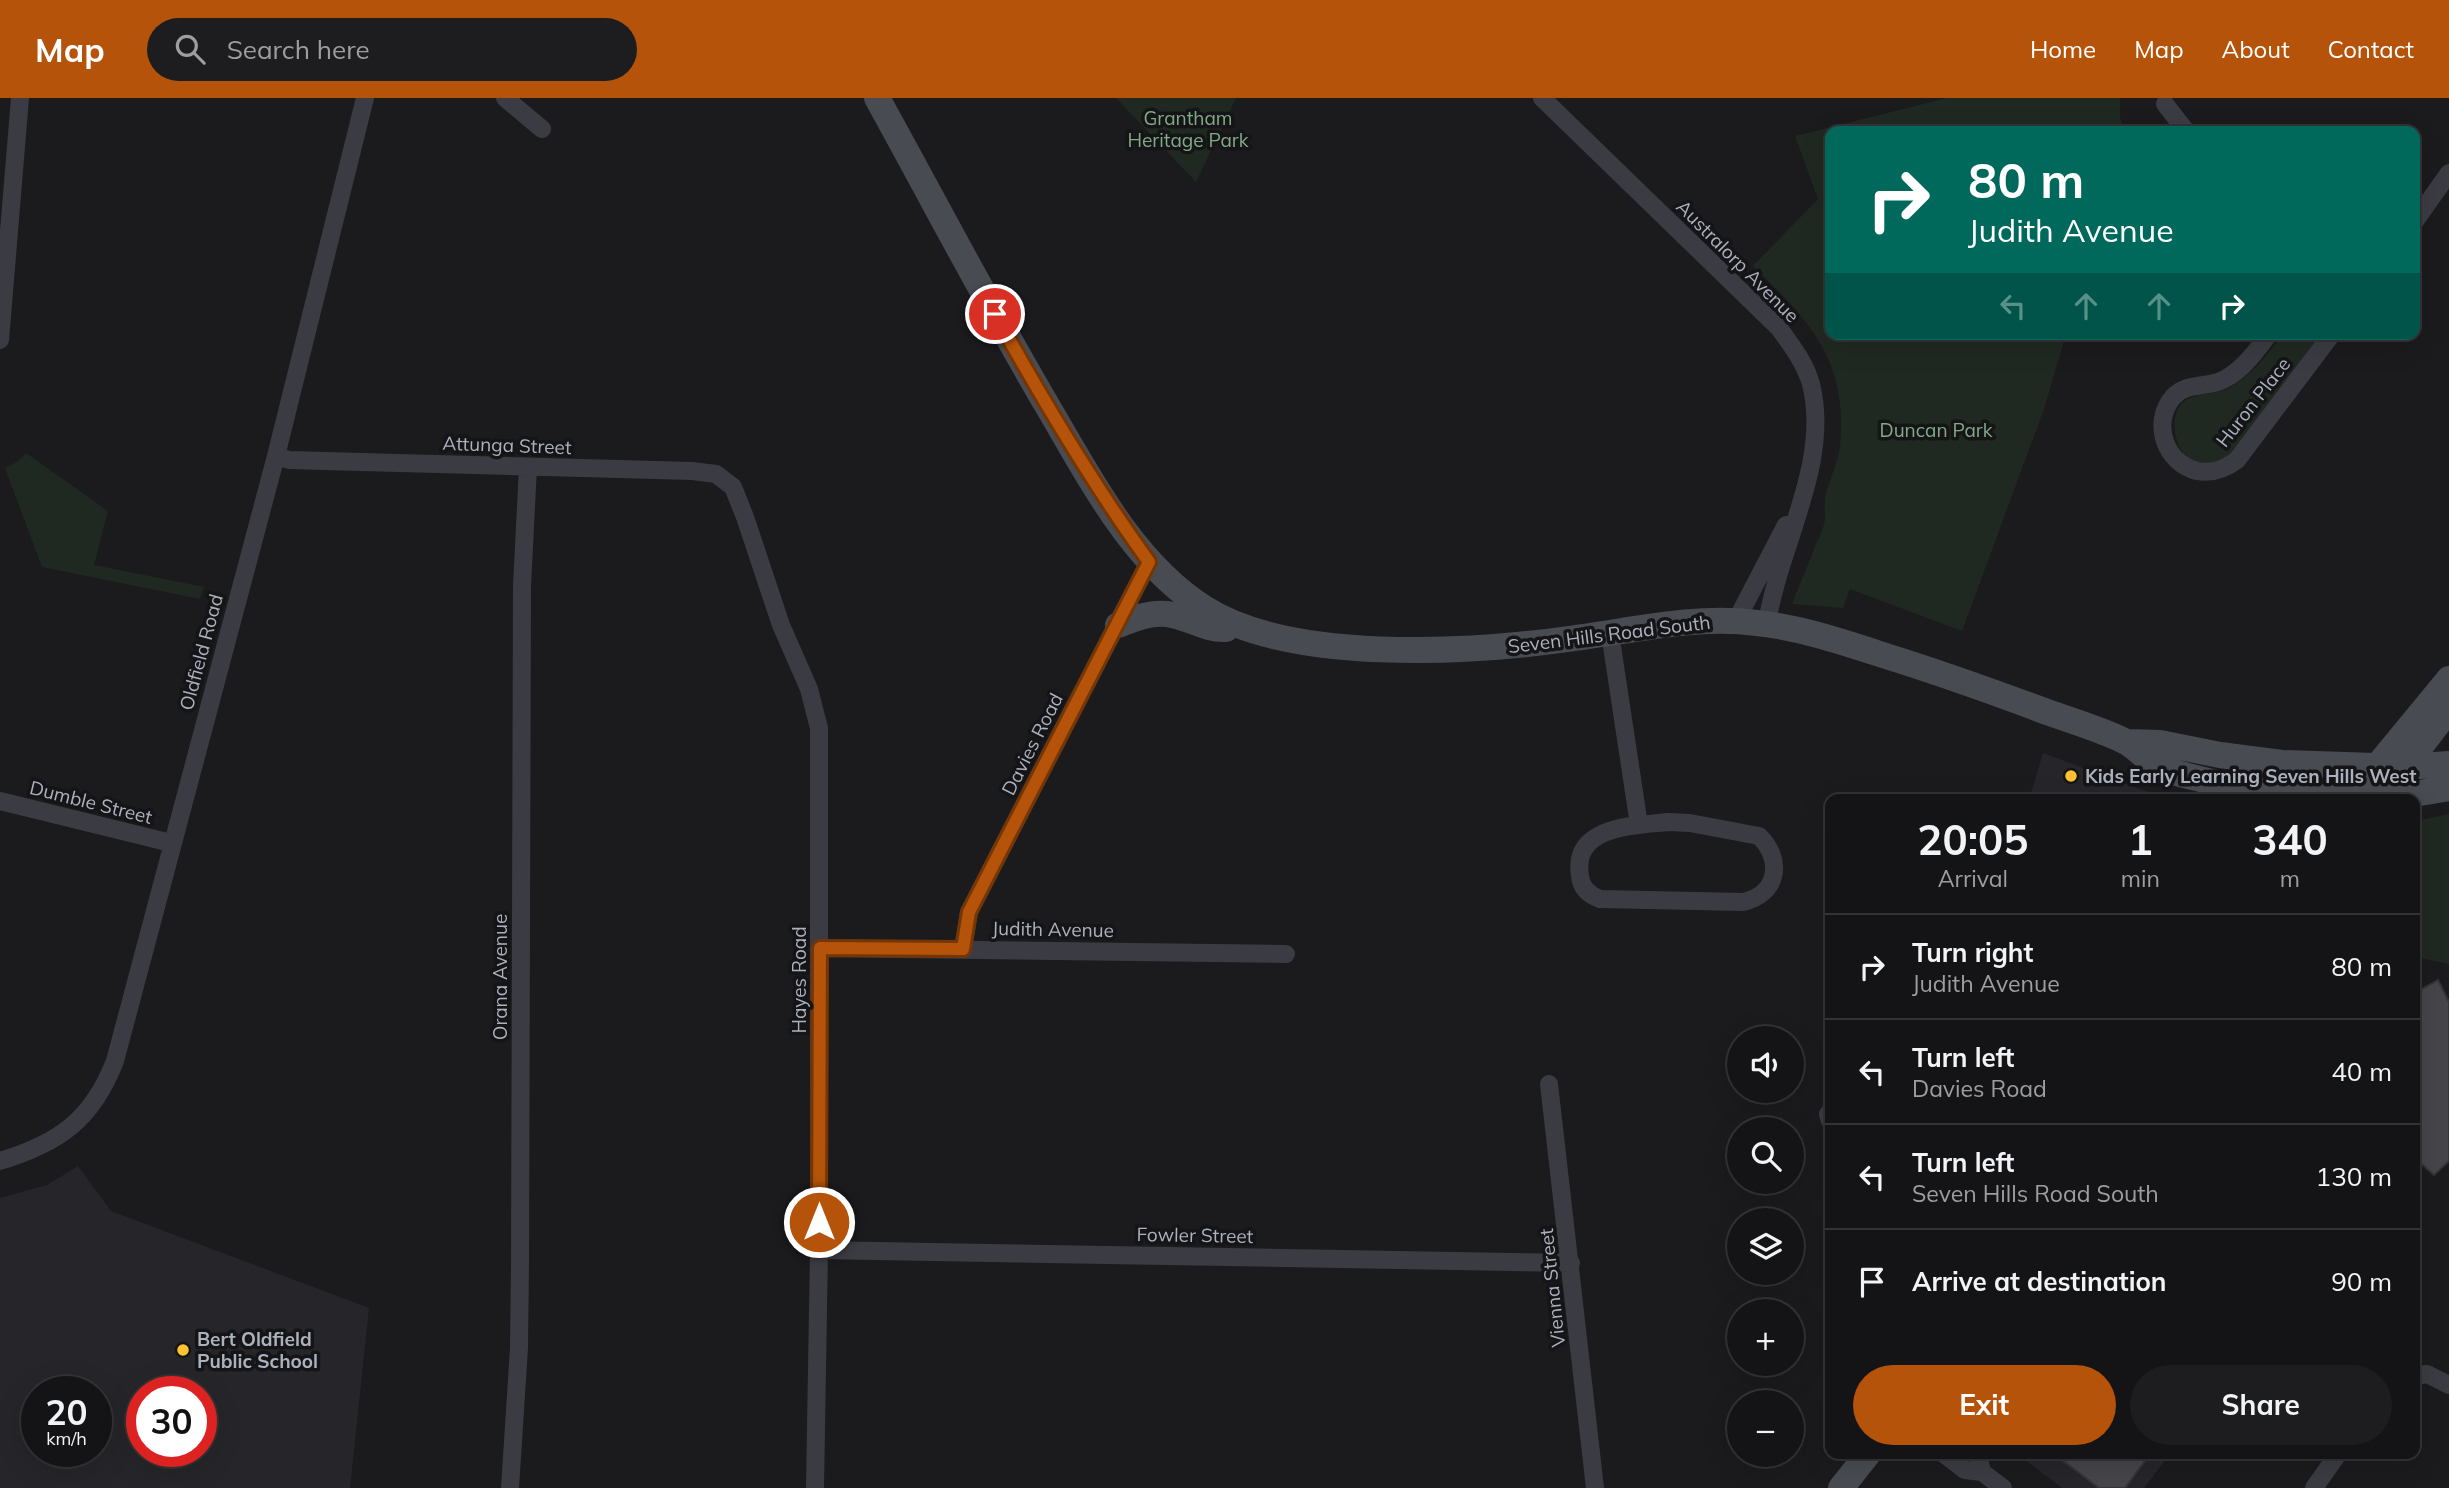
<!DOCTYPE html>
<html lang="en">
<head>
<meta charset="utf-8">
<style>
	body { margin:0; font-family:Mulish,sans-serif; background:#1d1d1f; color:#f1f3f6; height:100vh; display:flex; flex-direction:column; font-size:26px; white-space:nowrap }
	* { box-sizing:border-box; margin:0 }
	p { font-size:23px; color:#9d9ea1 }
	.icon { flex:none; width:38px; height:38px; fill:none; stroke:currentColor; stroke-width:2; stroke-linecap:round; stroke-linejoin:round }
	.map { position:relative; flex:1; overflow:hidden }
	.side { position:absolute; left:1825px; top:696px; width:595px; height:665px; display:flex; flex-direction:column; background:#141416; border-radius:14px; box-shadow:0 7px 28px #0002,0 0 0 2px #333335 }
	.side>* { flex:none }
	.hud { position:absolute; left:1825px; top:28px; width:595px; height:214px; border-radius:14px; box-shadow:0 7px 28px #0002,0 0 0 2px #333335; background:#00695c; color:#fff; overflow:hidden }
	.tools { position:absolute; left:1727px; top:928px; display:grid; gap:14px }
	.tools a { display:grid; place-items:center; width:77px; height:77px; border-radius:50%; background:#141416; box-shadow:0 7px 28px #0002,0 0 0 2px #333335; font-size:35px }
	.speed { position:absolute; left:21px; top:1278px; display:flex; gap:14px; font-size:35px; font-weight:700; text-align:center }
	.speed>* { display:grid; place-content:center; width:91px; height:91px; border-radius:50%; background:#141416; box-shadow:0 7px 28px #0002,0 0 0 2px #333335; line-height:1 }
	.speed small { font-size:18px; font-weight:400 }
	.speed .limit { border:10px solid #d22; background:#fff; color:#111 }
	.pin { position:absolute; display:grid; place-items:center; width:60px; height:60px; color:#fff; margin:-30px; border:4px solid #fff; border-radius:50%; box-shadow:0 2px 7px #0007 }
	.me { position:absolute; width:77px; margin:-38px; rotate:0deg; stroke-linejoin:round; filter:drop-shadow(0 0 5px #0008) }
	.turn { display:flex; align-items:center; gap:24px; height:147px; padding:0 28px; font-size:32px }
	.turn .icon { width:91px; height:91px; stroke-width:2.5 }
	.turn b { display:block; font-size:49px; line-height:60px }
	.lanes { display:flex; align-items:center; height:66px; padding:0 28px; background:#0003; justify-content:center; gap:35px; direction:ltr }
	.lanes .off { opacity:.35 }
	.eta { display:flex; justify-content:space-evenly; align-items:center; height:119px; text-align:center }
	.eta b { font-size:42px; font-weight:700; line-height:49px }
	.action { display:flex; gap:14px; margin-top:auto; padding:14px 28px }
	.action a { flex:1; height:80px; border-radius:42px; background:#b45309; color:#fff; font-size:28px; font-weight:700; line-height:80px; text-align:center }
	.action a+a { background:#1d1d1f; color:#f1f3f6 }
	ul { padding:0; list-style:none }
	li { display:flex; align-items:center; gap:21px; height:105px; padding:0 28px; border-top:2px solid #333335 }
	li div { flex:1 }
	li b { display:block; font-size:26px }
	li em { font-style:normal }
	header { display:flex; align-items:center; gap:42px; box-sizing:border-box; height:98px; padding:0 35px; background:#b45309; color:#fff }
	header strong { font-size:33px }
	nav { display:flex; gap:38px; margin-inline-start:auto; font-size:24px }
	.search { width:490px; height:63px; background:#1d1d1f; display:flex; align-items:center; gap:18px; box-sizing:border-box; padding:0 24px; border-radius:38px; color:#9d9ea1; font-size:26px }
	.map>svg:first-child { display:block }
</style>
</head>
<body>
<header>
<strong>Map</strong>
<div class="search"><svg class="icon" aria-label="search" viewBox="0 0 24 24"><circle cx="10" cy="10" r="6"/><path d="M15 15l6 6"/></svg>Search here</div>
<nav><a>Home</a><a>Map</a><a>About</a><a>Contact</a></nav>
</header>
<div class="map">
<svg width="2449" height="1390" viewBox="0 0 2449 1390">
	<rect width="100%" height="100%" fill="#1b1a1d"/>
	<path fill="#26262a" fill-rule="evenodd" d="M2043 655 2170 702H2029Z
		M78 1068 111 1113 369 1210 350 1390H0V1100L47 1087ZM37 1293H96V1353H37ZM142 1293H201V1353H142Z
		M2017 1356H2170L2144 1390H2062Z"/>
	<path fill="#202921" d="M1116 0H1236L1196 84Z
		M1947 0H2120V20L2125 33H1830V236H2066L2044 311 1962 533 1850 491 1843 510 1792 506C1799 488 1807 469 1814 451 1817 443 1822 434 1824 426 1826 418 1824 408 1825 399 1829 382 1838 366 1840 348 1848 261 1810 224 1753 168L1818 101 1795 38Z
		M2283 236H2320L2236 353C2225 361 2215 367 2201 366 2178 364 2168 326 2179 309 2189 293 2214 298 2229 290 2253 276 2267 257 2283 236Z
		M26 355 108 413 94 467 204 489 200 501 42 469 5 370 17 364Z
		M2449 716V866L2415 859V723Z"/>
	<path fill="#45454a" stroke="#343439" stroke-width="2" d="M2438 882 2449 904V1063L2434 1077 2415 1060V895Z
		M2054 1356H2150L2125 1390H2099Z"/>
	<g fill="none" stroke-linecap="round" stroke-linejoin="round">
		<path stroke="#3b3c43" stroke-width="18" d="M505 0 542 31
			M1542 0 1779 230C1792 248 1805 265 1811 286 1831 366 1778 449 1767 526
			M2165 6 2186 33
			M2415 123 2449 75
			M2269 236C2256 253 2243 272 2223 282 2207 290 2186 284 2173 299 2151 325 2165 365 2197 373 2213 376 2225 371 2237 362L2332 236
			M0 242 20 0
			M276 358 289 362 692 373 716 376 733 389 745 419 781 527 809 591 819 630V1152L815 1390
			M1736 523 1786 427
			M1610 535 1639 727
			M0 703 171 745
			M1668 724 1690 725 1759 738C1783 761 1779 796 1743 804L1600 801C1589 797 1581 790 1580 778 1572 728 1632 728 1668 724Z
			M820 850 1286 856
			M963 851 969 814 1149 464
			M1549 986 1595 1390
			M1828 1016 1830 1023
			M0 1063C59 1045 92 1022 115 963L276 358 365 0
			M819 1152 1571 1165
			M2415 1278 2427 1276 2449 1287
			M1944 1356 1965 1372 1982 1374 2003 1390
			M1978 1356 1982 1374
			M510 1390 519 1250 520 1165 522 488 528 369
			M2314 1390 2338 1356"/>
		<path stroke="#494b53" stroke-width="26" d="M877 0C934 103 988 207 1048 309 1090 380 1132 464 1204 510 1289 565 1469 555 1568 541 1631 533 1693 517 1757 525 1802 530 1843 544 1886 558 1937 574 1988 592 2039 611 2065 621 2105 632 2128 645 2138 651 2147 662 2158 668 2171 675 2189 678 2204 682 2284 702 2368 706 2449 690
			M1118 527C1133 521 1150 514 1167 516 1187 518 1204 532 1226 531
			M2127 644 2160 645 2220 657 2282 665 2405 669 2449 666
			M2370 677 2449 581
			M2398 678 2449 611
			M1841 1390 1868 1356"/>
	</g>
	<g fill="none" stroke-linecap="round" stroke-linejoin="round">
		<defs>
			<path id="route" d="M819 1124 820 850 963 851 969 814 1149 464C1092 385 1042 301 995 216"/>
		</defs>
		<use href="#route" stroke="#753606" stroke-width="18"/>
		<use href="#route" stroke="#b45309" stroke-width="12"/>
	</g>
	<g fill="#ffc231" stroke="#151518" stroke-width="2.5">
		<circle cx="2071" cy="678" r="7"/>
		<circle cx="183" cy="1252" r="7"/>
	</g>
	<g text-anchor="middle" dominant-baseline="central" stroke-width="7" stroke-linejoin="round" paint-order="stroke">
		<g font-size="19" fill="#82aa86" stroke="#151518">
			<text x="1188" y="20">Grantham<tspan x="1188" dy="22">Heritage Park</tspan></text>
			<text x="1936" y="332">Duncan Park</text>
		</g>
		<g font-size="19" fill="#acb1be" stroke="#151518">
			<text transform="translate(1738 163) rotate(45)">Australorp Avenue</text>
			<text transform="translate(2253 304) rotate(-52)">Huron Place</text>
			<text transform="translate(507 347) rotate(2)">Attunga Street</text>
			<text transform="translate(1609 536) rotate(-7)">Seven Hills Road South</text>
			<text transform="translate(201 554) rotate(-75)">Oldfield Road</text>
			<text transform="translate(1032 646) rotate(-63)">Davies Road</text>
			<text transform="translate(91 704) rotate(14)">Dumble Street</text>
			<text transform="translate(1053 831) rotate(1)">Judith Avenue</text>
			<text transform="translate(500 879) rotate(-90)">Orana Avenue</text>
			<text transform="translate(799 882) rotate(-90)">Hayes Road</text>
			<text transform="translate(1195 1137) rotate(1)">Fowler Street</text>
			<text transform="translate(1552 1190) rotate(-96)">Vienna Street</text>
		</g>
		<g font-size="19" font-weight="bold" fill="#acb1be" stroke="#151518" text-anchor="start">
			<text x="2085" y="678">Kids Early Learning Seven Hills West</text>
			<text x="197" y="1241">Bert Oldfield<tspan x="197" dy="22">Public School</tspan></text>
		</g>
	</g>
</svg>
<div class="tools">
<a><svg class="icon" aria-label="sound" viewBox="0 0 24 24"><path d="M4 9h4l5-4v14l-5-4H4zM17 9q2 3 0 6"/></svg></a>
<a><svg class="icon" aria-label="search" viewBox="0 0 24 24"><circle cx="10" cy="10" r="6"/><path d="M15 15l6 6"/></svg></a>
<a><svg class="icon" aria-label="layers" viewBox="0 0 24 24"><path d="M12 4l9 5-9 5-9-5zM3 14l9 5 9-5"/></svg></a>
<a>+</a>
<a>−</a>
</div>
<div class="speed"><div>20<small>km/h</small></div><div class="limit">30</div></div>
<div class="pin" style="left:995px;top:216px;background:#d93025"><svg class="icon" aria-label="arrive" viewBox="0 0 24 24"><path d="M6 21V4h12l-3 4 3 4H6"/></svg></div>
<svg class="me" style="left:819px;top:1124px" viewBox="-20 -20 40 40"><circle r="17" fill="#b45309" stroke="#fff" stroke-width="3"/><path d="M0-11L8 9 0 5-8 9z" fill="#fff"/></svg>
<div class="hud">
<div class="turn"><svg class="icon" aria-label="right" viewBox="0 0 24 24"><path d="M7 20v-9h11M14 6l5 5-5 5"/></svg><div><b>80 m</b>Judith Avenue</div></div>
<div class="lanes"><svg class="icon off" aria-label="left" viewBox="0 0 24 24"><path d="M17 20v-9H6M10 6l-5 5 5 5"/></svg><svg class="icon off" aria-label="ahead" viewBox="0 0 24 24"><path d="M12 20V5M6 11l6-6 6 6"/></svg><svg class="icon off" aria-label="ahead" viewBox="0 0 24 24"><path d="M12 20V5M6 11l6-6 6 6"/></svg><svg class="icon" aria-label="right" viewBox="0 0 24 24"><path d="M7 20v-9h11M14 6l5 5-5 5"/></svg></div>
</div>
<section class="side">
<div class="eta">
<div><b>20:05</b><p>Arrival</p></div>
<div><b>1</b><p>min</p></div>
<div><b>340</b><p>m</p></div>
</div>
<ul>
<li><svg class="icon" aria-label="right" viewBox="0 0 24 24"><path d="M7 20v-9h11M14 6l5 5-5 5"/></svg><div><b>Turn right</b><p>Judith Avenue</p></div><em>80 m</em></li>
<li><svg class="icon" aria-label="left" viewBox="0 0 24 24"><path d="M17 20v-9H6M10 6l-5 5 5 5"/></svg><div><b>Turn left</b><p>Davies Road</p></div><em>40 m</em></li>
<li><svg class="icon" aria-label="left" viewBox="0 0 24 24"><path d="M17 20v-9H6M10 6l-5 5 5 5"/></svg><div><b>Turn left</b><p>Seven Hills Road South</p></div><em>130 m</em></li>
<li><svg class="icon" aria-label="arrive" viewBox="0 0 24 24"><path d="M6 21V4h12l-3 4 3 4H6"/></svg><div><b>Arrive at destination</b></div><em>90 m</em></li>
</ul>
<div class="action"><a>Exit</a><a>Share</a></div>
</section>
</div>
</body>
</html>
